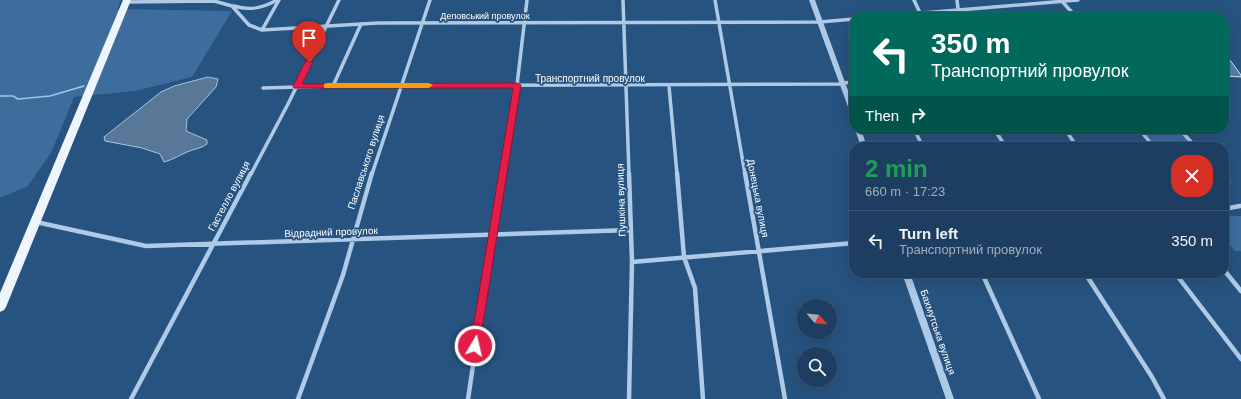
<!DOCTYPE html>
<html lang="en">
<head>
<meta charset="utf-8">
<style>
	body { margin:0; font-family:Arial,sans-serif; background:#2a4969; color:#f1f3f6; height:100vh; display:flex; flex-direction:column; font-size:15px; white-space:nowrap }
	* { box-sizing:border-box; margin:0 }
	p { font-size:13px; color:#a0aebd }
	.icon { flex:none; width:22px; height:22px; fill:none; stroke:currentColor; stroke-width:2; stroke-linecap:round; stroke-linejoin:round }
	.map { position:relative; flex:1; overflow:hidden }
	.sheet { position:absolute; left:849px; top:142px; width:380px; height:136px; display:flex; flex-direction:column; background:#1d3e60; border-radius:16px; box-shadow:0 4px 16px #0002,0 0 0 1px #3b5775 }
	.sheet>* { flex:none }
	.top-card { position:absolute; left:849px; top:12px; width:380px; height:122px; border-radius:16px; box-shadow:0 4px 16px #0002,0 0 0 1px #3b5775; background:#00695c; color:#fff; overflow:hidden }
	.needle { width:26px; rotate:117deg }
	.controls { position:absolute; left:797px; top:299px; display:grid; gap:8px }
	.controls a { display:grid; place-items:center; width:40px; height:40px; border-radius:50%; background:#1d3e60; box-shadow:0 4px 16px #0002,0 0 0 1px #3b5775; font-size:20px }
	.pin { position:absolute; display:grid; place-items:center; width:34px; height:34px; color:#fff; margin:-41px -17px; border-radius:50% 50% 50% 0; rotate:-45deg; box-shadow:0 0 4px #0007 }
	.pin .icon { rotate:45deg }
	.me { position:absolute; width:44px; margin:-22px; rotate:9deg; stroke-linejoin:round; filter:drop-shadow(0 0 3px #0008) }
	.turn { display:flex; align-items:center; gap:14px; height:84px; padding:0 16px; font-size:18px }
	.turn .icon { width:52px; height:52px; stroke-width:2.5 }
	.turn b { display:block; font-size:28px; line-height:34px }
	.then { display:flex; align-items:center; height:38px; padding:0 16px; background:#0003; gap:8px; font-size:15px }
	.round { display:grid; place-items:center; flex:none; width:42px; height:42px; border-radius:16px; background:#2a4969 }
	.head { display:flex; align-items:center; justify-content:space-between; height:68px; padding:0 16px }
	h1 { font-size:24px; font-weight:600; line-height:30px; color:#1e9e55 }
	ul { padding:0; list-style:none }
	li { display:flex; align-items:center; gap:12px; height:60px; padding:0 16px; border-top:1px solid #3b5775 }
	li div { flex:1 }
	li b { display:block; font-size:15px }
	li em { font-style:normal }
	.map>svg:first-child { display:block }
</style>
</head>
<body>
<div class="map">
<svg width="1241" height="399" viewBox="0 0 1241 399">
	<rect width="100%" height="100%" fill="#275380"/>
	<path fill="#3c6d9d" d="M0 0H121L117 9 232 11 192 77 135 91 74 97 52 151 28 186 0 198Z
		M1141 129H1177L1194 147H1156Z
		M1224 216H1241V251H1235L1224 238Z"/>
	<path fill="#597897" stroke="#a2c6e6" d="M208 77 218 79 216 87 187 119 186 131 207 140V144C200 149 193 149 185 153 176 157 174 159 164 162L160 154 142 148 105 141 104 137 161 92 174 86Z"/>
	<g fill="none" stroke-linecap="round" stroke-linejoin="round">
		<path stroke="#a2c6e6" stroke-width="1.5" d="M0 96H13L18 99 50 96 84 86"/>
	</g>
	<path fill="#537faa" stroke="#d1e3f5" d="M1224 52 1241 75V77L1224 76Z"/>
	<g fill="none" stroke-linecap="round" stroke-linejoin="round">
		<path stroke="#aecae6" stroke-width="3.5" d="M623 0 629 174
			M715 0 745 174
			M914 0 920 13
			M957 0 959 17
			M1061 0 1076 17
			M126 2 214 1 232 6 249 25 262 30 378 23 820 22 854 19
			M234 6C250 11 263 8 277 0
			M875 17 1078 0
			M262 30 279 0
			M843 83 854 82
			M333 86 361 24
			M669 86 677 174
			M263 88 333 86 844 84
			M914 129 923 147
			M994 129 1006 147
			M1065 129 1077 147
			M1139 129 1154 147
			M1179 129 1196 147
			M251 174 288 104 339 0
			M372 174 430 0
			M502 174 517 85 527 0"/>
		<path stroke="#aecae6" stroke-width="4.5" d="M629 173 632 262 629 399
			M677 173 684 257 695 288 703 399
			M745 173 785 399
			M1224 178 1228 182
			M1224 209 1240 206
			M36 222 146 246 631 230
			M632 262 854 243
			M1224 270 1241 291
			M982 273 1039 399
			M1085 273 1152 377 1164 399
			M1175 273 1241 359
			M131 399 251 173
			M298 399 343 275 372 173
			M468 399 502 173"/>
		<path fill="#aecae6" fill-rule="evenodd" d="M809 0H815L854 107V117L851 115Z
			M855 129H861L867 147H861Z
			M902 273H910L954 399H946Z"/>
		<path fill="#eff5fd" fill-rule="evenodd" d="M123 0H131L6 307 4 310 0 312V293Z"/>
	</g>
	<path fill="#e11d48" stroke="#92132f" d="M306 60 313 62 302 84 517 83 521 85 479 349 475 350 471 349 470 346 513 88H294L293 86Z"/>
	<path fill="#f59e0b" d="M327 83H429L433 85 429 88H324V84Z"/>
	<g text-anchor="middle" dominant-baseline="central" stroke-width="3.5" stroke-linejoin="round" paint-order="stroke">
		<g font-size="9" fill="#fff" stroke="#275380">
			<text x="485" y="16">Деповський провулок</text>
		</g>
		<g font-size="10" fill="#fff" stroke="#275380">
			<text x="590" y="78">Транспортний провулок</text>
			<text transform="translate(366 162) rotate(-72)">Паславського вулиця</text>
			<text transform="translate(229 196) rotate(-62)">Гастелло вулиця</text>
			<text transform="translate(758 198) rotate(79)">Донецька вулиця</text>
			<text transform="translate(621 200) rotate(-92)">Пушкіна вулиця</text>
			<text transform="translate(331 232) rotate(-2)">Відрадний провулок</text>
			<text transform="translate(938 332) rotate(71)">Бахмутська вулиця</text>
		</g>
	</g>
</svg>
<div class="controls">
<a><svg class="needle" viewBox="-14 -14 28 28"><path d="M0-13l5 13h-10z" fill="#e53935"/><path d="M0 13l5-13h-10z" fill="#a0aebd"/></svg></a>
<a><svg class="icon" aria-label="search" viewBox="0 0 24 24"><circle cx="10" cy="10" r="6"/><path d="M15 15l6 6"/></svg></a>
</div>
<div class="pin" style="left:309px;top:62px;background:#d93025"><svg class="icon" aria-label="arrive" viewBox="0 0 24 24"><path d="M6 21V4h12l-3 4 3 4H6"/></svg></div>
<svg class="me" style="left:475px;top:346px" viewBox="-20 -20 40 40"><circle r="17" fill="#e11d48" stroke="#fff" stroke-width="3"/><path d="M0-11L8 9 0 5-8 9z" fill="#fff"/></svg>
<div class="top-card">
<div class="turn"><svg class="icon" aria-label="left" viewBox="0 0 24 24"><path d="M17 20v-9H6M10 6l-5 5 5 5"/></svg><div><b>350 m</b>Транспортний провулок</div></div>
<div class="then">Then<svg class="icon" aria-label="right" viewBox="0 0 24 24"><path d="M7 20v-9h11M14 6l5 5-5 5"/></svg></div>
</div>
<section class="sheet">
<div class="head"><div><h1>2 min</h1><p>660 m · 17:23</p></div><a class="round" style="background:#d93025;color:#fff"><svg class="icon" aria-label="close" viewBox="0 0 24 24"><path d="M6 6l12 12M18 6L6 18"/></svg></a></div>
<ul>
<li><svg class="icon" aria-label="left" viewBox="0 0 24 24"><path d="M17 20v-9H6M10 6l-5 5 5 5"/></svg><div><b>Turn left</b><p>Транспортний провулок</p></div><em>350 m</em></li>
</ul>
</section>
</div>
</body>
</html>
